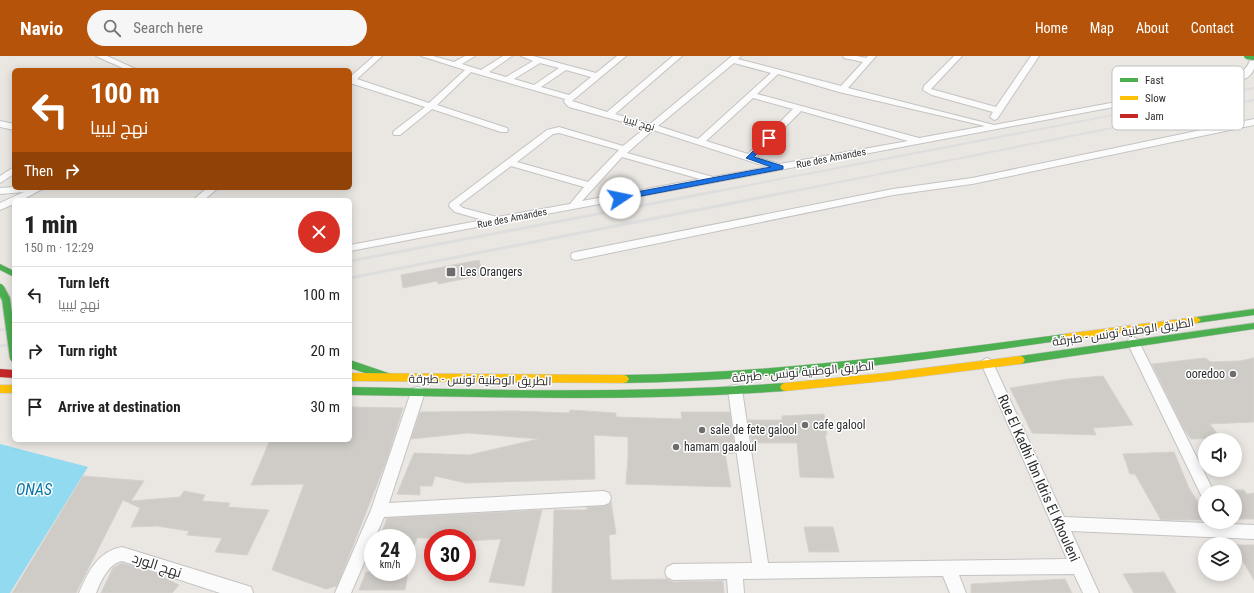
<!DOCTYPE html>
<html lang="en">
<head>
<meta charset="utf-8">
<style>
	body { margin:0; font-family:"Roboto Condensed",Cairo,sans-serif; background:#f6f6f6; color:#222; height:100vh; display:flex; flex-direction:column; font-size:15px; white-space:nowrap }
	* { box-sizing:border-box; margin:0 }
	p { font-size:13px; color:#767676 }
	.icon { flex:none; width:22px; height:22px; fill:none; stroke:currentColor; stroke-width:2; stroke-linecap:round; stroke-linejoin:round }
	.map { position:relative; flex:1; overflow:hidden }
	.details { position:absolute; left:12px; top:142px; width:340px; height:244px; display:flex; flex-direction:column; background:#fff; border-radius:6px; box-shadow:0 2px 10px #0003 }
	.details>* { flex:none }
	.banner { position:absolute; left:12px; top:12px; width:340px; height:122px; border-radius:6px; box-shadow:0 2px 10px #0003; background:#b45309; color:#fff; overflow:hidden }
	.tools { position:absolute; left:1198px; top:377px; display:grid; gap:8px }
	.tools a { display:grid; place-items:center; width:44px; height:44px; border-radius:50%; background:#fff; box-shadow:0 2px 10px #0003; font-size:20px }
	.speed { position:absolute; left:364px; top:473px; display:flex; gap:8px; font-size:20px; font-weight:700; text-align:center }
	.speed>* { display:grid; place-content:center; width:52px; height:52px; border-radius:50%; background:#fff; box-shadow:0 2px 10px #0003; line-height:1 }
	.speed small { font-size:10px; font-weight:400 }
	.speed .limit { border:6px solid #d22; background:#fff; color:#111 }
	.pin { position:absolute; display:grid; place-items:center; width:34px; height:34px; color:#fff; margin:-17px; border-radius:8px; box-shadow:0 2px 6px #0006 }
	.me { position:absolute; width:44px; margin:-22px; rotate:79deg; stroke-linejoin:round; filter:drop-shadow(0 0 3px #0008) }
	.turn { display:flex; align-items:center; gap:14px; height:84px; padding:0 12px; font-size:18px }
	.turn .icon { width:52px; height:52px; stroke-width:2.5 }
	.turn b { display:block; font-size:28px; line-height:34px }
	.then { display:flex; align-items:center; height:38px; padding:0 12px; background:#0003; gap:8px; font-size:15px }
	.round { display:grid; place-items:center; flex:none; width:42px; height:42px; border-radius:21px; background:#f6f6f6 }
	.summary { display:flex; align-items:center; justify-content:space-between; height:68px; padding:0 12px }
	h1 { font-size:24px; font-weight:800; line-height:30px }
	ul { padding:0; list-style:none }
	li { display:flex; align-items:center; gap:12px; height:56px; padding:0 12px; border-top:1px solid #e0e0e0 }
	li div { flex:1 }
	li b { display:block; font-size:15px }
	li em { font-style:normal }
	header { display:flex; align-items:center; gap:24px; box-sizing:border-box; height:56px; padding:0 20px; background:#b45309; color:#fff }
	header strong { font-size:19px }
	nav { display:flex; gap:22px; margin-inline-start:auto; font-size:14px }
	.search { width:280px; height:36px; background:#f6f6f6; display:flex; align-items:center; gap:10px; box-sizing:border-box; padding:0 14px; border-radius:22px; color:#767676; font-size:15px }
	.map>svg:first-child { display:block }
</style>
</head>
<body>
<header>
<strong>Navio</strong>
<div class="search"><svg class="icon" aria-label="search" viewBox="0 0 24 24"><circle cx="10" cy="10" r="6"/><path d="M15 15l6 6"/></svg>Search here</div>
<nav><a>Home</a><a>Map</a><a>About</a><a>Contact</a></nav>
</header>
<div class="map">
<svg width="1254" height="537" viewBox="0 0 1254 537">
	<rect width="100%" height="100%" fill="#eae6e2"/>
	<path fill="#91daf0" d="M0 388 88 411 10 537H0Z"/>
	<path fill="#cfccc8" stroke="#d5d2ce" d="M479 204 483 219 438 228 437 225 403 232 401 219Z
		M1205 302 1211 306 1240 305 1254 302V366L1210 368 1220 382 1191 383 1184 373 1152 308Z
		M1103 320 1133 369 1093 372 1096 379 1032 377 1010 332 1068 323Z
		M350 351 403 352 387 403 347 505 337 530 326 533 272 514 304 428 251 429 270 384H350Z
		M570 354 616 357V361L682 363 681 356H730L735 397 725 398 731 431 626 428 628 402V381L594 379 595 423 466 427 435 420 432 430H420V439L397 438 414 397 469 399 538 383 468 377 411 383 420 356 515 355 569 357Z
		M824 358 827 379H825L834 422 800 421 797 387H752L748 364H782V360Z
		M1174 396 1189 432 1205 457V464H1161L1135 418H1130L1123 398Z
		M83 420 144 425 131 445 180 441 184 435 205 439 202 445 230 447 228 451 269 454 247 499 215 496 222 482 187 479 189 475 157 470 131 471 140 452 123 444 76 537H12Z
		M1235 434H1244L1247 438 1254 437V463H1235Z
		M611 445 616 478 609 479 611 524 667 523 673 526 723 525 724 537H552L554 454H587V451L605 450 610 448Z
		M542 454 524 530 489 526 501 483 467 485V482H417L409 504H407V482H380L387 462Z
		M804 471H833L839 496H809Z
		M1235 489H1254V524L1242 504 1235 503Z
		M122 507 155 517 179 529 172 537H101L113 512Z
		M366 516H408L405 534H359Z
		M1164 516 1176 537H1134L1123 518Z
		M1065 523 1072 537H971V528Z"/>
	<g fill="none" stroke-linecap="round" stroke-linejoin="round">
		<defs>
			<path id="street" d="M96 0H107L138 14H127Z
				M374 0H382L357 23 429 47 465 14 421 0H433L454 6 465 0H475L462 8 481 14 503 0H512L489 16 506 21 533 5 521 0H533L596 17 617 0H626L572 45 607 56 673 0H682L615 58 650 68 732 0H741L738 3 841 30 863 6 844 2 843 0H857L866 2 868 0H876L848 32 994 69 1223 26C1239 21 1244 17 1251 3H1254C1254 6 1254 10 1254 12 1252 23 1234 28 1225 30L350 195V189L483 164 455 156 449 150 450 147 547 74 559 71 623 90 645 72 569 51 564 46 565 43 471 16 437 49 507 72 508 74 507 76H501L432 53 400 79H394L393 77 394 75 425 51 350 27V21ZM540 7 559 12 534 29 514 23ZM734 7 771 17 698 83 658 70ZM566 14 591 21 569 39 541 31ZM778 18 839 36 985 70 919 82 757 38ZM753 42 793 53 748 98 706 85ZM801 55 908 85 780 108 756 101ZM653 74 768 111 713 121 627 97ZM559 77 619 94 588 126 517 106 553 78ZM622 101 700 123 582 145ZM511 110 584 131 570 148 497 161 463 152 459 149Z
				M954 0H962L931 33 996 51 1031 0H1039L997 63 994 64 990 61 993 56 932 39 923 34 924 30Z
				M1254 63V69L972 128 893 139 576 204 572 203 571 200 572 197 576 196 893 133 972 122Z
				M0 65 14 68V74L0 71Z
				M14 111V118L0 127V120Z
				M14 131V132H44L22 144H14V148L0 154V147L24 136 0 138V132Z
				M207 132H218L204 144H193Z
				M1133 281 1137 283 1139 286 1214 436H1205V442L1202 441 1127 286 1129 283Z
				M987 302 991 304 993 307 1064 461 1254 469V483L1071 475 1099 537H1083L1074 518 959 519 966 537H950L943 520 743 523 744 537H728L727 523 673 524 667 521 665 516 667 511 673 508 752 507 728 334 730 330 735 329 740 330 742 334 768 507 1067 503 981 307 983 304Z
				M418 331 423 332 425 336 389 447 604 435 609 437 611 442 609 447 604 449 384 461 375 482H373V486L351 537H335L371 454 411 336 413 332Z
				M122 491 245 529 251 531 253 537H220L122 505C108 508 101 525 96 537H79C88 516 98 495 122 491Z"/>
			<path id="fast" d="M0 208 14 215V221L0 214Z
				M1254 253V259L1197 267 1193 264 1197 261Z
				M1254 267V273L1020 308 1017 307 1015 304 1017 301 1020 300Z
				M1065 278 1070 281 1065 284C917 305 774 325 624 327L621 326 619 323 621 320 624 319C773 317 917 298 1065 278Z
				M350 304 391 318 393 321 391 324 388 325 350 312Z
				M785 327 788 328 790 331 788 334 785 335C640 346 495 341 350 339V331C495 334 640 338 785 327Z"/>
			<path id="slow" d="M1197 261 1201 264 1197 267 1065 284 1060 281 1065 278Z
				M1020 300 1023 301 1025 304 1023 307 1020 308 885 325 785 335 782 334 780 331 782 328 785 327 885 317Z
				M350 317 624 319 627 320 629 323 627 326 624 327 350 325Z
				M0 329H14V337H0Z"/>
			<path id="jam" d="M0 313 14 314V322L0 321Z"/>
		</defs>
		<use href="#street" stroke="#c4c3c3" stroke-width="2"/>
		<use href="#fast" stroke="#c4c3c3" stroke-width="1"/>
		<use href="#slow" stroke="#c4c3c3" stroke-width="1"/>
		<use href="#jam" stroke="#c4c3c3" stroke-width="1"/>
		<use href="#street" fill="#fcfbfb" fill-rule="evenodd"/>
		<use href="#fast" fill="#4caf50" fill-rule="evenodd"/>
		<use href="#slow" fill="#ffc107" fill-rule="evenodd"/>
		<use href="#jam" fill="#c62828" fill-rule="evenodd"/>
		<path stroke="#dededf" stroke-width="2" d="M713 136 1254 32
			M789 136 1254 44"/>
		<path stroke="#dededf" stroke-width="3" d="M350 205 718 135
			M350 222 794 135
			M0 274 14 272
			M0 290 14 288"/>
		<defs>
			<path id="fast-bridge-far1" d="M1247 0 1254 1"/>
			<path id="fast-bridge" d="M0 232 6 243 14 302"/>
		</defs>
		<use href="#fast-bridge-far1" stroke="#c4c3c3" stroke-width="8" stroke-linecap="butt"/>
		<use href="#fast-bridge" stroke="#c4c3c3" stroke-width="10" stroke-linecap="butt"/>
		<use href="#fast-bridge-far1" stroke="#4caf50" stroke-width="6"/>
		<use href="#fast-bridge" stroke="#4caf50" stroke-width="8"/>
	</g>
	<path fill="#1a73e8" stroke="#114b97" d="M769 80 773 82 754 101 783 110V113L620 144 616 142 620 139 771 111 746 102 767 81Z"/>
	<g fill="#6e6d6c" stroke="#fff" stroke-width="1.5">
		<rect x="446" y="211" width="10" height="10" rx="2"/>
		<circle cx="1233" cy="318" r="4"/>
		<circle cx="805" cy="369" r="4"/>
		<circle cx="702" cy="374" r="4"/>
		<circle cx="676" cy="391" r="4"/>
	</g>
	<g text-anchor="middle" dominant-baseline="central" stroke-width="3" stroke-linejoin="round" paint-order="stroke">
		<g font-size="10" fill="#2c2c2c" stroke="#fff">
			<text transform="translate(639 67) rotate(16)">نهج ليبيا</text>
			<text transform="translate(831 102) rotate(-11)">Rue des Amandes</text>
			<text transform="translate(512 162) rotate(-11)">Rue des Amandes</text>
		</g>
		<g font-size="12" fill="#2c2c2c" stroke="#fff" text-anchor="start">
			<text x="460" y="216">Les Orangers</text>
			<text x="1225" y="318" text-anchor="end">ooredoo</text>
			<text x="813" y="369">cafe galool</text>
			<text x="710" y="374">sale de fete galool</text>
			<text x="684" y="391">hamam gaaloul</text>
		</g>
		<g font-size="12" fill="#2c2c2c" stroke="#fff">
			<text transform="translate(1123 276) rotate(-8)">الطريق الوطنية تونس - طبرقة</text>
			<text transform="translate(803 316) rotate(-5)">الطريق الوطنية تونس - طبرقة</text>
			<text transform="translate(480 324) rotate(1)">الطريق الوطنية تونس - طبرقة</text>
		</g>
		<g font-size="14" fill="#2c2c2c" stroke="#fff">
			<text transform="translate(1039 422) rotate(66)">Rue El Kadhi Ibn Idris El Khouleni</text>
			<text transform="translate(157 509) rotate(18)">نهج الورد</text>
		</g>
		<g font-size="16" font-style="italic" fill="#0574a7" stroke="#fff">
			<text x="34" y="433">ONAS</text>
		</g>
	</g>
	<rect x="1112" y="10" width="132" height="64" rx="6" fill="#fff" stroke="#c0c0c0" stroke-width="1"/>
	<rect x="1120" y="22" width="18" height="4" fill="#4caf50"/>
	<rect x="1120" y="40" width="18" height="4" fill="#ffc107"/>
	<rect x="1120" y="58" width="18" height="4" fill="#c62828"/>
	<g font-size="11" fill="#2c2c2c">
		<text x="1145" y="28">Fast</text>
		<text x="1145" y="46">Slow</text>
		<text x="1145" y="64">Jam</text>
	</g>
</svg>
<div class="tools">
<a><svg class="icon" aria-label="sound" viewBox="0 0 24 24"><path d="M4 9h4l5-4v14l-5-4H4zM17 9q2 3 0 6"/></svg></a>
<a><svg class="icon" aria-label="search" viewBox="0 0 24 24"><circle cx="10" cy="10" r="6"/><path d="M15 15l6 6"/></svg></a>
<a><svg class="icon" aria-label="layers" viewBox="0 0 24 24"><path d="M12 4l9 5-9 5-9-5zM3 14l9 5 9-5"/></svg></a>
</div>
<div class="speed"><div>24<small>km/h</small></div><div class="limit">30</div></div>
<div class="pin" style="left:769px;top:82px;background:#d93025"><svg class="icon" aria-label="arrive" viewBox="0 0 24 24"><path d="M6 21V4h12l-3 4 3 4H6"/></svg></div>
<svg class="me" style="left:620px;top:142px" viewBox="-20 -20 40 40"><circle r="19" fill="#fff"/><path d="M0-13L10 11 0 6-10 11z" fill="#1a73e8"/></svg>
<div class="banner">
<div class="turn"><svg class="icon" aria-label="left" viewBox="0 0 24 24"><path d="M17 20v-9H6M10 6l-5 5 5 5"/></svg><div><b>100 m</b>نهج ليبيا</div></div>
<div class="then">Then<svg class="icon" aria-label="right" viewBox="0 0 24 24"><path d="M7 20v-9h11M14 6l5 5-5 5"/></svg></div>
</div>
<section class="details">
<div class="summary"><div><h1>1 min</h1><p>150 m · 12:29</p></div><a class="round" style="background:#d93025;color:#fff"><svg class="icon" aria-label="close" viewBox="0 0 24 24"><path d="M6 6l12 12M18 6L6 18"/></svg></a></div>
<ul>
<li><svg class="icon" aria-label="left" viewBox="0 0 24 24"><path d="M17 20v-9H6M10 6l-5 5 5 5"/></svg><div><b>Turn left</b><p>نهج ليبيا</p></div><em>100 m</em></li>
<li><svg class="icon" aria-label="right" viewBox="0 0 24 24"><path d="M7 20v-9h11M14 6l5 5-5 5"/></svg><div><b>Turn right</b></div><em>20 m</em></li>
<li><svg class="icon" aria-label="arrive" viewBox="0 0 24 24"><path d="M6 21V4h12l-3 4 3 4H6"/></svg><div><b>Arrive at destination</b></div><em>30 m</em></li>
</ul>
</section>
</div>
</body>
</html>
